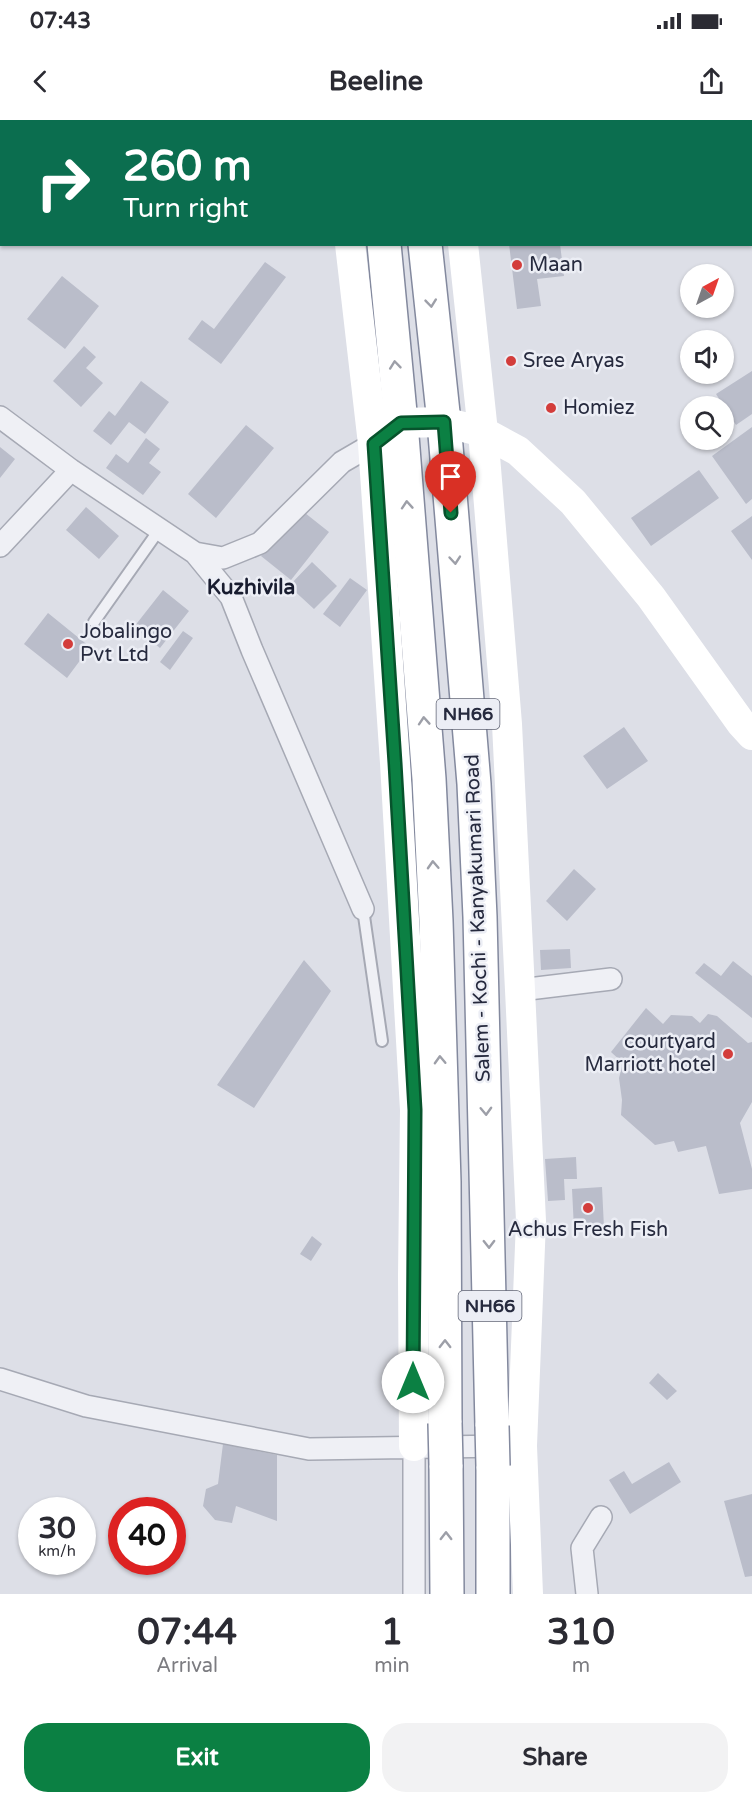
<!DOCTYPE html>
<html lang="en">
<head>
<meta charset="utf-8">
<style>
	body { margin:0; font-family:"Varela Round",sans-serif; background:#f2f2f3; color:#2b2b33; height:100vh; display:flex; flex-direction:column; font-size:22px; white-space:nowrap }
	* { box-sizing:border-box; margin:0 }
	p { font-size:20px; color:#7c7c81 }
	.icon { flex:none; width:33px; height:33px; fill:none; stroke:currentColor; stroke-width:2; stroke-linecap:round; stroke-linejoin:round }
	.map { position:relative; height:1474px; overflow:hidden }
	.side { display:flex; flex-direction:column; background:#fff; flex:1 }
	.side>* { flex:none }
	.banner { position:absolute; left:0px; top:0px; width:753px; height:126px; box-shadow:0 2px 4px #0004; background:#0b6e4f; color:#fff; overflow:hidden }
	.needle { width:39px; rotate:40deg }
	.controls { position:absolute; left:680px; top:144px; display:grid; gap:12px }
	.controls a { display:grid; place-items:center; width:54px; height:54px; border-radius:50%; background:#fff; box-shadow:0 2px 4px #0004; font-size:30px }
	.speed { position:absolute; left:18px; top:1377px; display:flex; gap:12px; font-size:30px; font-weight:700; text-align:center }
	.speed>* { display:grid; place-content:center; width:78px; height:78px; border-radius:50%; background:#fff; box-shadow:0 2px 4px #0004; line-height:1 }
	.speed small { font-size:15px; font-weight:400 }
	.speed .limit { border:9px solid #d22; background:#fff; color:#111 }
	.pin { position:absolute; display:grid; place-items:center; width:51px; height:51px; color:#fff; margin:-62px -26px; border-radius:50% 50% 50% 0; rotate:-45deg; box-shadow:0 0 6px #0007 }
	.pin .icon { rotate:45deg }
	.me { position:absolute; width:66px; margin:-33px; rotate:0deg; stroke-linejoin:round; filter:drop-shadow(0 0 4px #0008) }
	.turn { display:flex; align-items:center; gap:21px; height:126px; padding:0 24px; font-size:27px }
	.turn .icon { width:78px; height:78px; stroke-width:2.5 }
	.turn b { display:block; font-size:42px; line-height:51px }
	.eta { display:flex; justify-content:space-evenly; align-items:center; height:102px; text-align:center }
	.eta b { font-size:36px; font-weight:700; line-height:42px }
	.cta { display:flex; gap:12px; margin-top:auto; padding:12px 24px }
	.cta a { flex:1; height:69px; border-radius:24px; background:#0b8043; color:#fff; font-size:24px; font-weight:700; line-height:69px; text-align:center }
	.cta a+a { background:#f2f2f3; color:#2b2b33 }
	.status { display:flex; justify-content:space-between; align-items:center; height:42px; padding:0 30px; background:#fff; direction:ltr }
	.status svg { height:16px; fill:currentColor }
	header { display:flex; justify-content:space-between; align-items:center; height:78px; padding:0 24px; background:#fff; font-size:27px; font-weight:700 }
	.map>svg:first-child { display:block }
</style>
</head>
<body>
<div class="status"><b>07:43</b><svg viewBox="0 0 49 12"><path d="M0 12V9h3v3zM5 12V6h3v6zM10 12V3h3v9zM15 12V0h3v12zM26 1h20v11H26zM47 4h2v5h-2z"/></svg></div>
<header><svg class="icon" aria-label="back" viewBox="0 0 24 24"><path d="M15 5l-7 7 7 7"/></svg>Beeline<svg class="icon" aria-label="share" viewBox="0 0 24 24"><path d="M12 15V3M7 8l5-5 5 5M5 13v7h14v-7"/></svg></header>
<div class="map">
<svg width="752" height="1474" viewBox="0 0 752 1474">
	<rect width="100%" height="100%" fill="#dddfe7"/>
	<path fill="#babdca" d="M509 124H560L564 156 537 159 541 186 517 189Z
		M265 142 286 157 221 244 188 219 202 200 214 209Z
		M62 156 99 186 65 229 27 199Z
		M84 226 96 237 86 248 103 263 81 287 53 261Z
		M752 251V294L736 305 716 274Z
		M141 261 169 282 145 314 129 302 111 325 93 311 109 291 115 296Z
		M246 305 274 328 216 398 188 374Z
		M752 307V379L746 384 712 336Z
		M146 318 160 329 149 343 161 352 143 375 106 348 116 334 128 343Z
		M0 327 15 339 0 358Z
		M699 350 719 378 651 426 631 398Z
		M86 387 119 416 99 439 66 410Z
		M300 389 329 412 291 460 261 436Z
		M752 396V440L731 411Z
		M312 442 337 466 314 489 289 466Z
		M350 458 367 470 340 507 323 494Z
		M163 470 189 491 160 528 134 507Z
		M48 493 90 527 67 558 24 524Z
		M183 511 193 518 170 550 160 542Z
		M624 607 648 641 607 669 583 636Z
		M574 749 596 769 567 801 546 781Z
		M570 829 571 848 541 850 540 830Z
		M304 840 331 871 254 988 217 965Z
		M733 841 752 856V898L695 853 704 843 721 856Z
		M646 888 663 904 671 895 692 896 700 903 708 894 717 896 748 923 752 922V982L740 1003 752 1049V1069L719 1074 706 1026 678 1032 674 1021 655 1025 621 995 622 980 619 958 623 943 611 932Z
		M576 1037 577 1059H564L565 1080 548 1081 545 1039Z
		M602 1067 604 1108 574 1109 572 1069Z
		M312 1116 322 1124 311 1141 300 1134Z
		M658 1253 677 1271 667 1280 649 1263Z
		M223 1324 277 1335V1401L236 1386 232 1403 215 1400 203 1386 206 1369 218 1364Z
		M669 1342 681 1362 630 1394 609 1360 624 1351 632 1364Z
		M752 1374V1456L745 1457 724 1381Z"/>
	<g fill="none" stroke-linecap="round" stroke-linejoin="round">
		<defs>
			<path id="lane" d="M94 502 159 410
				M363 789 382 921"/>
			<path id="street" d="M285 2 306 0
				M0 297 71 350 195 433 223 438 260 423 342 342 373 324
				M0 426 71 350
				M195 433 231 477 252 530 363 789
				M520 870 611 859
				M0 1259 86 1286 309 1329 504 1326
				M414 1326V1474
				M587 1474 582 1428 601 1397"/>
			<path id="highway" d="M371 0 372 2
				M413 0V2
				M384 124 401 303 429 659 436 801 444 1062 445 1303
				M425 124 444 302 474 664 480 797 492 1306
				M446 1345 447 1474
				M493 1474V1346"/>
		</defs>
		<use href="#lane" stroke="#a6a9b4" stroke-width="14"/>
		<use href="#street" stroke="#a6a9b4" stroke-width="24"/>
		<use href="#highway" stroke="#83899e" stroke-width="36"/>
		<use href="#lane" stroke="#eff0f5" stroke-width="10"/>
		<use href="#street" stroke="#eff0f5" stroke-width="21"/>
		<path stroke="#fff" stroke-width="30" d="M336 0V2
			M451 0V2
			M350 124 373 324 401 303 444 302 483 312 518 331 573 382 651 477 741 603 752 615
			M463 124 483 312 507 604 520 870 531 1101 522 1326 528 1474
			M373 324 395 643 415 990 413 1156 414 1326"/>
		<use href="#highway" stroke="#fff" stroke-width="33"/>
		<defs>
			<path id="highway-bridge" d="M445 1303 446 1345
				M492 1306 493 1346"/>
		</defs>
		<use href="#highway-bridge" stroke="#83899e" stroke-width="36" stroke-linecap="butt"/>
		<use href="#highway-bridge" stroke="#fff" stroke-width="33"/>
	</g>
	<defs><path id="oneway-chevron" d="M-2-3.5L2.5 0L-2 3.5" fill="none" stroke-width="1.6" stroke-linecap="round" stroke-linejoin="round" transform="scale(1.5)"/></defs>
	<g stroke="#9d9fa8">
		<use href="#oneway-chevron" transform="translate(431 183) rotate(84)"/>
		<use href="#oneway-chevron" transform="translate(395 245) rotate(-96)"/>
		<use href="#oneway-chevron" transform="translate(407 385) rotate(-94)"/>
		<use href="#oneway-chevron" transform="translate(455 440) rotate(85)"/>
		<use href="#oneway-chevron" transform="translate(424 601) rotate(-94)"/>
		<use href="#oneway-chevron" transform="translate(433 745) rotate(-93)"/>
		<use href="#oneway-chevron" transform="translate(440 940) rotate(-92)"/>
		<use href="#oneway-chevron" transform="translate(486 991) rotate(88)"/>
		<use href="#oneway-chevron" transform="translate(489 1124) rotate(89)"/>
		<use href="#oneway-chevron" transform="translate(445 1224) rotate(-90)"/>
		<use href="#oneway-chevron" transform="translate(446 1416) rotate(-90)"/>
	</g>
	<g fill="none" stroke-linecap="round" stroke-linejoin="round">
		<defs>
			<path id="route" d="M413 1262 415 990 395 643 374 324 401 303 444 302 451 393"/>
		</defs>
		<use href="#route" stroke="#07532c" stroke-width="15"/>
		<use href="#route" stroke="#0b8043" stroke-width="10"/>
	</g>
	<g fill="#d33d3b" stroke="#eceef5" stroke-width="2">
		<circle cx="517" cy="145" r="6"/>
		<circle cx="511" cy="241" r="6"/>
		<circle cx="551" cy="288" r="6"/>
		<circle cx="68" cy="524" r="6"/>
		<circle cx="728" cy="934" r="6"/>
		<circle cx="588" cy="1088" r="6"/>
	</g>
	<g text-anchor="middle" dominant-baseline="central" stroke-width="5" stroke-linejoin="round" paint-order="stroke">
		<g fill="#eceef5" stroke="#616575" stroke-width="1.5">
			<rect x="436.5" y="579" width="63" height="30" rx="4.5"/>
			<rect x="458.5" y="1171" width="63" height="30" rx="4.5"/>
		</g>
		<g font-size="18" font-weight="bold" fill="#262a3e">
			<text x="468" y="594">NH66</text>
			<text x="490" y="1186">NH66</text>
		</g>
		<g font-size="20" fill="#262a3e" stroke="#eceef5" text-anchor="start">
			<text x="529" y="145">Maan</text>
			<text x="523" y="241">Sree Aryas</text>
			<text x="563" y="288">Homiez</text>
			<text x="80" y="512">Jobalingo<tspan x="80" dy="23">Pvt Ltd</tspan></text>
			<text x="716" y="922" text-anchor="end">courtyard<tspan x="716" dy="23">Marriott hotel</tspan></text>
			<text x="588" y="1110" text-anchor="middle">Achus Fresh Fish</text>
		</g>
		<g font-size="20" fill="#262a3e" stroke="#eceef5">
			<text transform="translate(478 798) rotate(-92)">Salem - Kochi - Kanyakumari Road</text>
		</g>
		<g font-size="21" font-weight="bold" fill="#181c2f" stroke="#eceef5">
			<text x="251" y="467">Kuzhivila</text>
		</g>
	</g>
</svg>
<div class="controls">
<a><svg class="needle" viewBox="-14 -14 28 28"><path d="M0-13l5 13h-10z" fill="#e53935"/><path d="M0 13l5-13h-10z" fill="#7c7c81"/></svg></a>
<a><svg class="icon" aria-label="sound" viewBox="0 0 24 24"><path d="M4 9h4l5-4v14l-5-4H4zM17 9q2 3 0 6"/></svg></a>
<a><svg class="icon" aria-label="search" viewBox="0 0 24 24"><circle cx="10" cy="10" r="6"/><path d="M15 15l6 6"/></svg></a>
</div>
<div class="speed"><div>30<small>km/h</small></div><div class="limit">40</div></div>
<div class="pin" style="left:451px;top:393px;background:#d93025"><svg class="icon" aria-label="arrive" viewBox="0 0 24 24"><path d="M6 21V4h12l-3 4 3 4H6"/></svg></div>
<svg class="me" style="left:413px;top:1262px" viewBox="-20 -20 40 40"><circle r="19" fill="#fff"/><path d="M0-13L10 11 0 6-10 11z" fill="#0b8043"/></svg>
<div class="banner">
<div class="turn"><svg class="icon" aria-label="right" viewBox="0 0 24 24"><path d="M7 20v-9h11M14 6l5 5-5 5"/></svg><div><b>260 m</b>Turn right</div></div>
</div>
</div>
<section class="side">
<div class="eta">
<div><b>07:44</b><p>Arrival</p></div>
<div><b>1</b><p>min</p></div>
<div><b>310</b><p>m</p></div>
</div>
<div class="cta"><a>Exit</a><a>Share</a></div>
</section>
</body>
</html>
